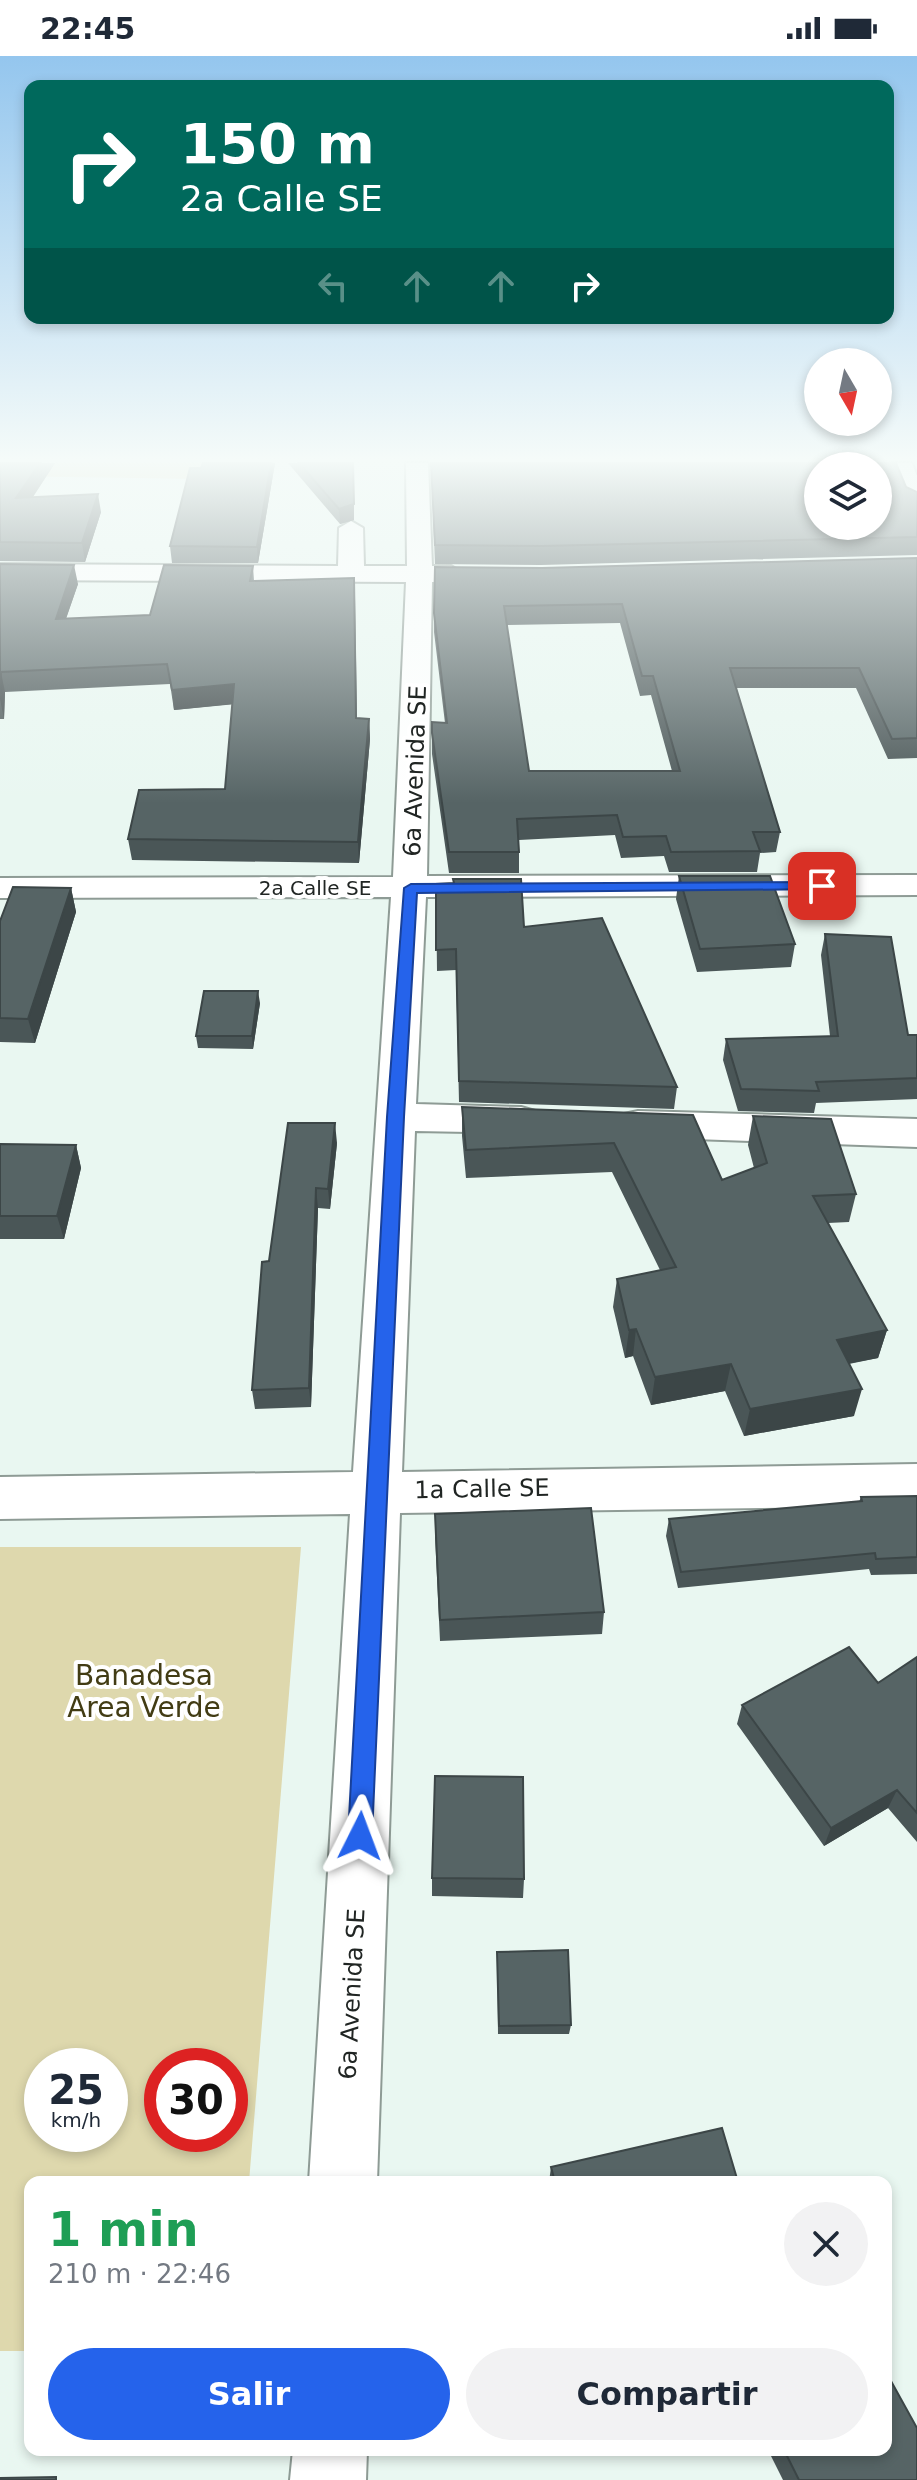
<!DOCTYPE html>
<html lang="es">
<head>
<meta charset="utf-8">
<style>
	body { margin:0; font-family:"DejaVu Sans",sans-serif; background:#f2f2f3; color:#1f2937; height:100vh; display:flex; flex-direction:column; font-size:30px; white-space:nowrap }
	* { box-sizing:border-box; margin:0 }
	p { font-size:26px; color:#747a83 }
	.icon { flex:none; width:44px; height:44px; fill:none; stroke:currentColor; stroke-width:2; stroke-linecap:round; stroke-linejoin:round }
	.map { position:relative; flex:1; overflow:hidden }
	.panel { position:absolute; left:24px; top:2120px; width:868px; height:280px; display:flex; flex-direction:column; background:#fff; border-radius:16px; box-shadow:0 4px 12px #0003 }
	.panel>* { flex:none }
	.guide { position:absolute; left:24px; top:24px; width:870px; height:244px; border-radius:16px; box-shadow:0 4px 12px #0003; background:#00695c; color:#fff; overflow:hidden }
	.needle { width:52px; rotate:171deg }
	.buttons { position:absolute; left:804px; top:292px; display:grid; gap:16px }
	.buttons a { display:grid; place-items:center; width:88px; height:88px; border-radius:50%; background:#fff; box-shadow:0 4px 12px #0003; font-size:40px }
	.speed { position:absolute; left:24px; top:1992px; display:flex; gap:16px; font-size:40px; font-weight:700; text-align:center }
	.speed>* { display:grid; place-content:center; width:104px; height:104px; border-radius:50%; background:#fff; box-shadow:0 4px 12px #0003; line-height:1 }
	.speed small { font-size:20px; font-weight:400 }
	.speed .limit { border:12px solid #d22; background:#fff; color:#111 }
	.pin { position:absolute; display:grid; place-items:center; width:68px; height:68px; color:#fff; margin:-34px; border-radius:16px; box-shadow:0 4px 12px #0006 }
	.me { position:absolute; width:88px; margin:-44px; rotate:3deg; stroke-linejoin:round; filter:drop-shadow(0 0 6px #0008) }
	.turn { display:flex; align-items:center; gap:28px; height:168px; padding:0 24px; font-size:36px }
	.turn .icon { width:104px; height:104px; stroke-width:2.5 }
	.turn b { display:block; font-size:56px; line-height:68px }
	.lanes { display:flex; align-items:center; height:76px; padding:0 24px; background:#0003; justify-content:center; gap:40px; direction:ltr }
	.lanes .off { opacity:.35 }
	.round { display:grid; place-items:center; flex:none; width:84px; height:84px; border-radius:42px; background:#f2f2f3 }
	.overview { display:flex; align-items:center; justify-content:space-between; height:136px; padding:0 24px }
	h1 { font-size:48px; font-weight:700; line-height:60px; color:#1e9e55 }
	.primary-button { display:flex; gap:16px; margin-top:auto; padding:16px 24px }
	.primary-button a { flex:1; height:92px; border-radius:48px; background:#2563eb; color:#fff; font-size:32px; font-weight:700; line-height:92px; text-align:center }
	.primary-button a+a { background:#f2f2f3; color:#1f2937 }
	.status { display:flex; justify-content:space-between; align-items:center; height:56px; padding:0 40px; background:#fff; direction:ltr }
	.status svg { height:22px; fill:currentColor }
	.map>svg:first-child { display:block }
</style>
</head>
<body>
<div class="status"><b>22:45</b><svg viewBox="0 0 49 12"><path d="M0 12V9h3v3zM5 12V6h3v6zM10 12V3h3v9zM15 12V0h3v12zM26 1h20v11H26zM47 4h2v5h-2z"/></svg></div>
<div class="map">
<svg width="917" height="2424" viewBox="0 0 917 2424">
	<rect width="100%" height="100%" fill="#e9f7f1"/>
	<path fill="#ded8ad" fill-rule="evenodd" d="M0 407H210L203 423 0 420Z
		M0 1491H301L249 2126H30V2295H0ZM42 2010H110V2078H42ZM162 2010H230V2078H162Z"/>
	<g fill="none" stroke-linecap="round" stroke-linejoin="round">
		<defs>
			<path id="minor" d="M406 407H428L432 510H451L464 518 451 526H432L427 820 917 819V839L426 841 416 1048 521 1051 535 1055 541 1064 535 1073 521 1077 415 1075 402 1416 917 1408V1450L400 1457 377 2126H309L350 1458 0 1463V1421L353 1416 391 841 0 842V822L393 821 406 526 0 524V508L338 510 339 472 351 465 363 472 364 510H407Z
				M889 407H912L917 420V455L905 448Z
				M638 1055 917 1063V1091L638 1081 624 1078 618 1068 624 1058Z
				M293 2394H367L366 2424H290Z"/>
		</defs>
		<use href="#minor" stroke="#8e9b95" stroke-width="4"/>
		<use href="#minor" fill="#fff" fill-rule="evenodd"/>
	</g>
	<path fill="#4a5657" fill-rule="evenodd" d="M0 407H55L33 441 101 456 85 506 0 505Z
		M203 407H275L258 507H172L170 490Z
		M288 407H354V464L340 468Z
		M431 407 906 431 917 436V499L541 509 435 508Z
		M917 502V702L888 703 856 632H736L780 776 776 796 760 797 757 816H669L664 800 621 802 615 779 519 784V817H449L432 698V666L445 667 434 576 435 511 542 512ZM620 567 640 640 651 639 672 715H529L507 569Z
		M0 508 78 528 66 563 150 559 253 510 254 525 355 541 357 662 369 663 370 683 359 807 132 804 128 783 225 733 232 648 174 654 170 628 5 636 4 663H0Z
		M679 820 795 888 791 911 697 916 676 843Z
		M436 828 524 871 677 1031 674 1053 459 1046 456 914 437 915Z
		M71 832 76 856 35 987 0 986V865Z
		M825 878 908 979H917V1043L816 1047 814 1057 738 1055 723 1004 726 983 830 980 821 899Z
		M260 947 253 993 198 992 196 980Z
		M462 1051 693 1059 722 1124 754 1112 748 1089 753 1060 856 1138 849 1166 828 1167 887 1274 878 1302 849 1308 854 1360 744 1380 725 1335 651 1349 633 1300 625 1302 613 1251 617 1223 660 1214 612 1116 466 1122 462 1080Z
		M337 1087 330 1153 318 1152 311 1351 255 1353 252 1334 269 1205Z
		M0 1088 76 1089 81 1112 64 1183H0Z
		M917 1440V1518L871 1519 869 1513 678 1532 666 1480 669 1463 859 1446 861 1441Z
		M435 1480 604 1556 602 1578 440 1585Z
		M917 1601V1786L888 1752 824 1790 737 1668 742 1649 878 1627Z
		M432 1822 524 1823 523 1842 432 1840Z
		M497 1896 571 1969 569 1978H498Z
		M551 2111 738 2126H549Z
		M768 2394H886L917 2424H783Z"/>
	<path fill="#3c4647" d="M40 407H55L20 460 16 442Z
		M271 407H275L258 507 257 491Z
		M354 407V464L340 468 339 453Z
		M98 438 101 456 85 506 82 487Z
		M74 509 78 528 59 582 56 563Z
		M1 616 5 636 4 663 0 643Z
		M234 628 236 648 174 654 172 634Z
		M369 663 370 683 359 807 358 786Z
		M71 832 76 856 35 987 28 963Z
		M258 935 260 947 253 993 252 980Z
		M335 1067 337 1087 330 1153 328 1133Z
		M76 1089 81 1112 64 1183 57 1160Z
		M316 1132 318 1152 311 1351 309 1332Z
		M636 1273 633 1300 625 1302 629 1274Z
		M887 1274 878 1302 830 1311 837 1284Z
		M731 1308 725 1335 651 1349 655 1321Z
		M862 1333 854 1360 744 1380 750 1353Z
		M897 1734 888 1752 824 1790 831 1772Z"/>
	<path fill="#566465" stroke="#3c4647" stroke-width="2" fill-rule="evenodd" d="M0 407H40L16 442 98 438 82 487 0 486Z
		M203 407H271L257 491 170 490 190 412H201Z
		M299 407H353L354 448 339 453Z
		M431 407H896L906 431 917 436V481L542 490 435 489ZM818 410H878V470H818Z
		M917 502V682L892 683 859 612H730L780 776H753L760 795 671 796 666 780 623 781 617 759 517 763 519 796H449L432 677V666L447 667 434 557 435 511 542 512ZM622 548 642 620H653L680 715H529L504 550Z
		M0 508 74 509 56 563 150 559 164 509 253 510 250 525 354 522 356 662 369 663 358 786 128 783 139 734 225 733 234 628 172 634 167 608 1 616 0 638Z
		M679 820H770L795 888 700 893Z
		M453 823H521L524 871 602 862 677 1031 459 1025 456 893 436 894V828L454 827Z
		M13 831 71 832 28 963 0 962V865Z
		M825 878 891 881 908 979H917V1022L816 1026 819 1035 741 1033 726 983 838 980Z
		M204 935H258L252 980H196Z
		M462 1051 693 1059 722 1124 767 1107 753 1060 831 1063 856 1138 813 1140 887 1274 837 1284 862 1333 750 1353 731 1308 655 1321 636 1273 629 1274 617 1223 676 1211 614 1087 466 1094Z
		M288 1067H335L328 1133 316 1132 309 1332 252 1334 262 1206 269 1205Z
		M0 1088 76 1089 57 1160H0Z
		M917 1440V1501L876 1503 875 1497 681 1516 669 1463 862 1445 861 1441Z
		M591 1452 604 1556 440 1564 435 1458Z
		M849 1591 878 1627 917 1601V1757L897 1734 831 1772 742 1649Z
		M435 1720 523 1721 524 1823 432 1822Z
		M568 1894 571 1969 499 1970 497 1896Z
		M722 2072 738 2126H555L551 2111Z
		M886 2316 917 2372V2424H799L784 2394H886Z
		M56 2421V2424H0V2422Z"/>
	<linearGradient id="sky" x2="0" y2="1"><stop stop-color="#94c6ee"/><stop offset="0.54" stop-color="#f5fbf9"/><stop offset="1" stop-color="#f5fbf9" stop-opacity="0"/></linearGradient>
	<rect width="917" height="747" fill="url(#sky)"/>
	<path fill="#2563eb" stroke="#184099" stroke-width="2" d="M822 826 827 827V833L417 837 404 1061 372 1780 369 1789 360 1792 352 1789 348 1780 387 1061 404 832 411 828Z"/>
	<g text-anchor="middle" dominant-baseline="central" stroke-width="8" stroke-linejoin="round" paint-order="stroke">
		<g font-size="20" fill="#202523" stroke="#fff">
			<text x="315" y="832">2a Calle SE</text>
		</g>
		<g font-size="24" fill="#202523" stroke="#fff">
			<text transform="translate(415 715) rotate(-88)">6a Avenida SE</text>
			<text transform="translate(482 1433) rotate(-1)">1a Calle SE</text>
			<text transform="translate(352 1938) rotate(-87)">6a Avenida SE</text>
		</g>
		<g font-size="28" fill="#423c14" stroke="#fff">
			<text x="144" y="1619">Banadesa<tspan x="144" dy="32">Area Verde</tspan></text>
		</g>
	</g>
</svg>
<div class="buttons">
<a><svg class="needle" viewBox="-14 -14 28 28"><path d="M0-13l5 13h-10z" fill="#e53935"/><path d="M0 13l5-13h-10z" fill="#747a83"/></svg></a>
<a><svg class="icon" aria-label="layers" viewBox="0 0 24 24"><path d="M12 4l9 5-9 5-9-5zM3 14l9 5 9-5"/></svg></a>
</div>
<div class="speed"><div>25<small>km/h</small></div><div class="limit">30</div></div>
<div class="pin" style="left:822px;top:830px;background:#d93025"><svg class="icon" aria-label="arrive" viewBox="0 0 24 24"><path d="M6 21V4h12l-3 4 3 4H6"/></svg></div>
<svg class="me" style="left:360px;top:1780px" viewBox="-20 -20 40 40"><path d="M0-17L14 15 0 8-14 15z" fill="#2563eb" stroke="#fff" stroke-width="4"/></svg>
<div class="guide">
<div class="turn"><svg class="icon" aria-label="right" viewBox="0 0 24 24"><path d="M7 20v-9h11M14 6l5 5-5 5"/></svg><div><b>150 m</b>2a Calle SE</div></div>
<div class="lanes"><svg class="icon off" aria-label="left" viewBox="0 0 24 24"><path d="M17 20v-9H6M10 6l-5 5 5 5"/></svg><svg class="icon off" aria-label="ahead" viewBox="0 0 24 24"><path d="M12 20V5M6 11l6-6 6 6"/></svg><svg class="icon off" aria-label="ahead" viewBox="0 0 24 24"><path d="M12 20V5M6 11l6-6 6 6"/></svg><svg class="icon" aria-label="right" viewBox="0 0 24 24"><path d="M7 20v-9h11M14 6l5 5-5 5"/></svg></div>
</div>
<section class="panel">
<div class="overview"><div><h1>1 min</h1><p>210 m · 22:46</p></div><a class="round"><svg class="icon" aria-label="close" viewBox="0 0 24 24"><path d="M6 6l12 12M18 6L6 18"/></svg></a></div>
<div class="primary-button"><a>Salir</a><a>Compartir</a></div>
</section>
</div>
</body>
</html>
